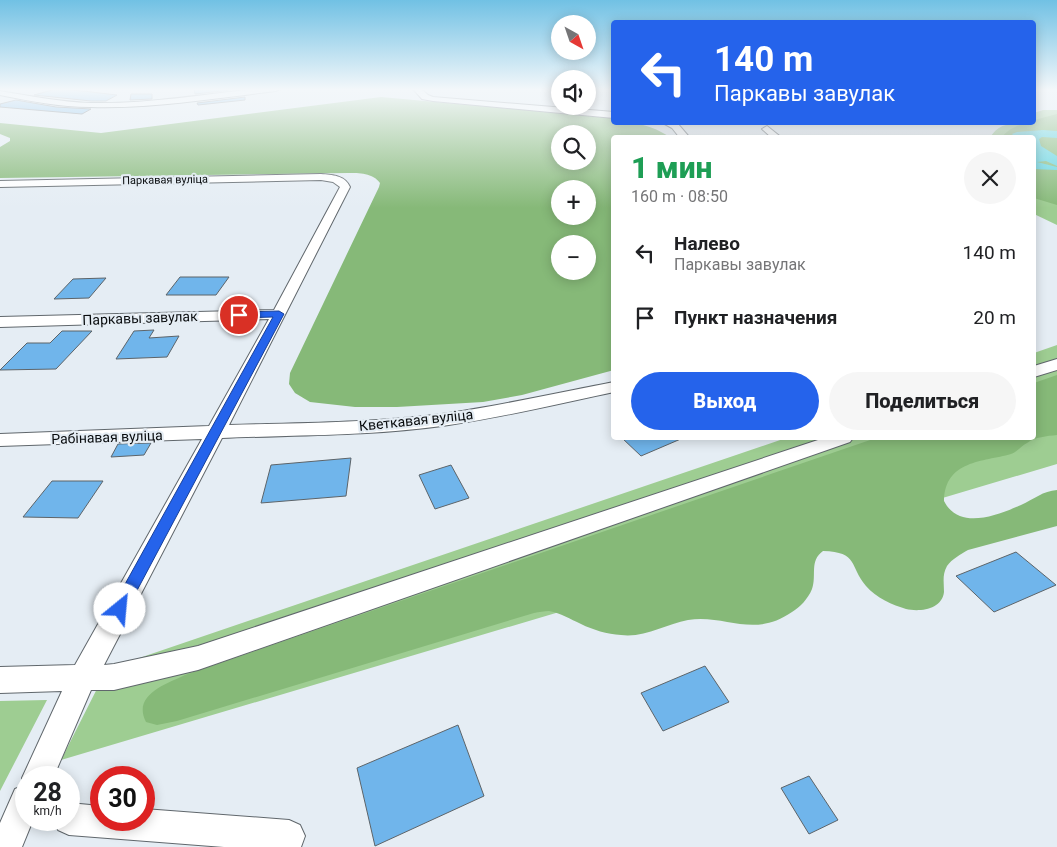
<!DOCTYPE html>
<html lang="ru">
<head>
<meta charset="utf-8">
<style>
	body { margin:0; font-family:Roboto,sans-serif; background:#f6f6f6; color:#202124; height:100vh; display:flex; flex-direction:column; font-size:19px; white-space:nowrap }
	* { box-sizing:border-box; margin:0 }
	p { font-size:16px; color:#757577 }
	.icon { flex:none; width:28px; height:28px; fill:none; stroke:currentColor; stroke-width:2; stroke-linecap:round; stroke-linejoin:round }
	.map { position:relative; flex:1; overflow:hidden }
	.drawer { position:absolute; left:611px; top:135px; width:425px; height:305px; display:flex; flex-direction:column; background:#fff; border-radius:5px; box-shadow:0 2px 12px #0003 }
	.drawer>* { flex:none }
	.hud { position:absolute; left:611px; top:20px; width:425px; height:105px; border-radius:5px; box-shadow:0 2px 12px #0003; background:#2563eb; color:#fff; overflow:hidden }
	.needle { width:32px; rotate:140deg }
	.controls { position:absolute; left:551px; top:15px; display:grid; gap:10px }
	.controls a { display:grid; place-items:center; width:45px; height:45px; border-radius:50%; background:#fff; box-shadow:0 2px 12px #0003; font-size:25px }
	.speed { position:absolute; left:15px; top:766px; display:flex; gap:10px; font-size:25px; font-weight:700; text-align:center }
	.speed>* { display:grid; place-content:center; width:65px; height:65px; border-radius:50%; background:#fff; box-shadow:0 2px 12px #0003; line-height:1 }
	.speed small { font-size:12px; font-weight:400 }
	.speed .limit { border:8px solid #d22; background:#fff; color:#111 }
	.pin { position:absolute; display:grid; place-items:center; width:42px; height:42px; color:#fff; margin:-21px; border:2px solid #fff; border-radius:50%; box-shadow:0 1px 5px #0007 }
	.me { position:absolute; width:55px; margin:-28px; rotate:28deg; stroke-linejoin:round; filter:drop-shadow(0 0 4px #0008) }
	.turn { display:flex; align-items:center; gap:18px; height:105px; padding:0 20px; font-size:22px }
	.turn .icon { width:65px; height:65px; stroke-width:2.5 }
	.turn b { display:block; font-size:35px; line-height:42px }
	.round { display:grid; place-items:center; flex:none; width:52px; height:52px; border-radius:26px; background:#f6f6f6 }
	.headline { display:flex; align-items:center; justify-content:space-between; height:85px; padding:0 20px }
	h1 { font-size:30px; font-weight:800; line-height:38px; color:#1e9e55 }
	.button { display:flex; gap:10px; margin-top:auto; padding:10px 20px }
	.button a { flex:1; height:58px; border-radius:30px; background:#2563eb; color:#fff; font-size:20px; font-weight:800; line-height:58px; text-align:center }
	.button a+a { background:#f6f6f6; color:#202124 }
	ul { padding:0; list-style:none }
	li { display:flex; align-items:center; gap:15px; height:65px; padding:0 20px }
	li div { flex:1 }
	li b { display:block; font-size:19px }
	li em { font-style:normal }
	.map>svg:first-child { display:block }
</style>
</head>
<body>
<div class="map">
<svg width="1057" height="847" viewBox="0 0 1057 847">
	<rect width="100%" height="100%" fill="#e5edf4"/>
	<path fill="#9ecd92" d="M1043 110H1057V225L1034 214V138H990C999 121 1017 123 1034 122V113Z
		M1057 345V464L61 760 107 669 786 438H1034V353Z
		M47 700 0 791V701Z"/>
	<path fill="#86b978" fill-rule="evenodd" d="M381 97 614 118V122C636 122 651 125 670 137L614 138V370L522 395 483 402 397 407H355L310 402 295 393 289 384 290 373 379 187 380 183C373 173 359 173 348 173L0 178V147L10 141V138L0 134V123L101 133ZM560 134H588V161H560ZM560 189H588V216H560ZM560 244H588V271H560Z
		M1057 114V205L1034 198V138H1001C1008 128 1022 123 1034 122V120Z
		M1057 375V435C1047 436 1035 437 1027 443 1021 446 1017 452 1011 454 983 462 945 460 944 501 959 531 998 515 1021 505 1034 499 1043 491 1057 490V526L968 550C961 554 952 559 947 566 942 575 944 583 944 592 942 610 919 612 906 609 893 605 876 598 866 586 849 566 859 552 823 551 809 561 817 575 812 589 808 599 800 607 792 612 753 639 726 614 688 620 666 624 645 638 621 635 607 634 593 630 581 624 570 619 561 613 549 611 544 611 539 612 534 613L177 721 157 725 146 722C132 695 166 684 185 675L876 438H1034V383Z"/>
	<path fill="#60d4df" d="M1043 130 1057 131V138L1042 137 1039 139 1041 146 1057 156V166L1046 161 1037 162 1057 167V170L1034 169V138L1015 137 1012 134 1017 132Z"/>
	<path fill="#70b5eb" stroke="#5d6469" d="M56 89 83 91 117 95 106 101H91L34 95Z
		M194 89H239L195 94Z
		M131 94H152V99L130 100Z
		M245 97V100L198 105 197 103Z
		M16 100 56 107 91 109 82 114 0 107V104Z
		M180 277H229L216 295H166Z
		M106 278 89 298 54 299 73 279Z
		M154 330 149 338 179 336 167 357 116 359 134 331Z
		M62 331H92L56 369 0 370 27 343H50Z
		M622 438H683L641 456Z
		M151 443 144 455 111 457 118 444Z
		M351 458 346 496 261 503 271 465Z
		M451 465 469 498 435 509 419 475Z
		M52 481H103L78 518 23 517Z
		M1016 552 1056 585 994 612 956 576Z
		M705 666 729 702 663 731 641 693Z
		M458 725 484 796 375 846 357 768Z
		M809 776 838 820 809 834 781 788Z"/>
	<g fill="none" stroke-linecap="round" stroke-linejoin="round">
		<defs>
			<path id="minor" d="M255 89H280L276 91C214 98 153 109 90 107 60 107 30 101 0 95V91C30 96 60 102 91 103 146 104 200 95 255 89Z
				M413 89H421L428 95 433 97 614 112V118L433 101 422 99Z
				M661 122 678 124 690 138H680L672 128Z
				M767 126 782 138H772L762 129Z
				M321 174C332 175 345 175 350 187L229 425C299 423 371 423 442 414 499 406 557 393 614 382V392C557 404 500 418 442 426 370 436 295 435 222 438L104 665 114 664 198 646 824 438H853L850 442 198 670 114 690H91L53 778H26V820H33L22 847H0V823L15 789 25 785 22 778 62 691 0 693V667L75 665 202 439 0 446V434L209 426 269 319 0 327V317L274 310 340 187 333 182 321 180 0 187V181Z
				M1057 359V370L1034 377V366Z
				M69 803 101 806V820H144V809L289 820 300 825 305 836 301 847H224L69 835 58 830 54 820H69Z"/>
		</defs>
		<use href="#minor" stroke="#60676c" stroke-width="2"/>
		<use href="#minor" fill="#fff" fill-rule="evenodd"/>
	</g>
	<linearGradient id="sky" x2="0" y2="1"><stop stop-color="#71c1e4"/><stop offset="0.43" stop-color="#f3f7fa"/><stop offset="1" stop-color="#f3f7fa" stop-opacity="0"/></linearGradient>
	<rect width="1057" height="208" fill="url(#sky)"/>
	<path fill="#2563eb" stroke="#184099" d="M279 311 284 314 125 613 120 615 114 613 112 609 114 604 273 317 239 318 235 315 239 312Z"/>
	<g text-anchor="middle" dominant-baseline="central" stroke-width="4.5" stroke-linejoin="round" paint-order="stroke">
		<g font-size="11" fill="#090c0e" stroke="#e5edf4">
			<text transform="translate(165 180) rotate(-1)">Паркавая вуліца</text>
		</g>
		<g font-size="14" fill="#090c0e" stroke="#e5edf4">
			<text transform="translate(140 318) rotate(-2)">Паркавы завулак</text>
			<text transform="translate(416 420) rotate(-6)">Кветкавая вуліца</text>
			<text transform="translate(107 437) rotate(-2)">Рабінавая вуліца</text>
		</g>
	</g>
</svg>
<div class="controls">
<a><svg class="needle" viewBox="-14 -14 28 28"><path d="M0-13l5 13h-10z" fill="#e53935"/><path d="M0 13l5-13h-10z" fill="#757577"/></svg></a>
<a><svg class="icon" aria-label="sound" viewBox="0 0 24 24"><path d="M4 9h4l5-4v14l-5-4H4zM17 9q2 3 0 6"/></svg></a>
<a><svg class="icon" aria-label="search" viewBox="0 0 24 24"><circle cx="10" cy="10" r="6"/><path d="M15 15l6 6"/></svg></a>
<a>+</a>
<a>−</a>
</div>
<div class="speed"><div>28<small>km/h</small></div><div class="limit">30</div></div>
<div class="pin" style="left:239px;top:315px;background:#d93025"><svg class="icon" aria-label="arrive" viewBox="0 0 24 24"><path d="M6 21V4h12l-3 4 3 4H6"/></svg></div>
<svg class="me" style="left:120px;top:609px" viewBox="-20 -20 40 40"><circle r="19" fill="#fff"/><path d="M0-13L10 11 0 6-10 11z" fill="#2563eb"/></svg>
<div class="hud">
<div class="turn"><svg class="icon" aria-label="left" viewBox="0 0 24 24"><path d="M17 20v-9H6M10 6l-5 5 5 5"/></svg><div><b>140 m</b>Паркавы завулак</div></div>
</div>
<section class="drawer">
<div class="headline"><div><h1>1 мин</h1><p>160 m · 08:50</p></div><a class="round"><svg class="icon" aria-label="close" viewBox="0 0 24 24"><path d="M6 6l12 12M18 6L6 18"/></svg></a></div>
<ul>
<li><svg class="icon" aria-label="left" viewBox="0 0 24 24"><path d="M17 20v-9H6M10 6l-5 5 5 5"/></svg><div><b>Налево</b><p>Паркавы завулак</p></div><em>140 m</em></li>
<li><svg class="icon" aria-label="arrive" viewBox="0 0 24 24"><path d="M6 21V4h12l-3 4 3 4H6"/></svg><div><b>Пункт назначения</b></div><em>20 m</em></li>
</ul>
<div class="button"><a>Выход</a><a>Поделиться</a></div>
</section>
</div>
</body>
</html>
